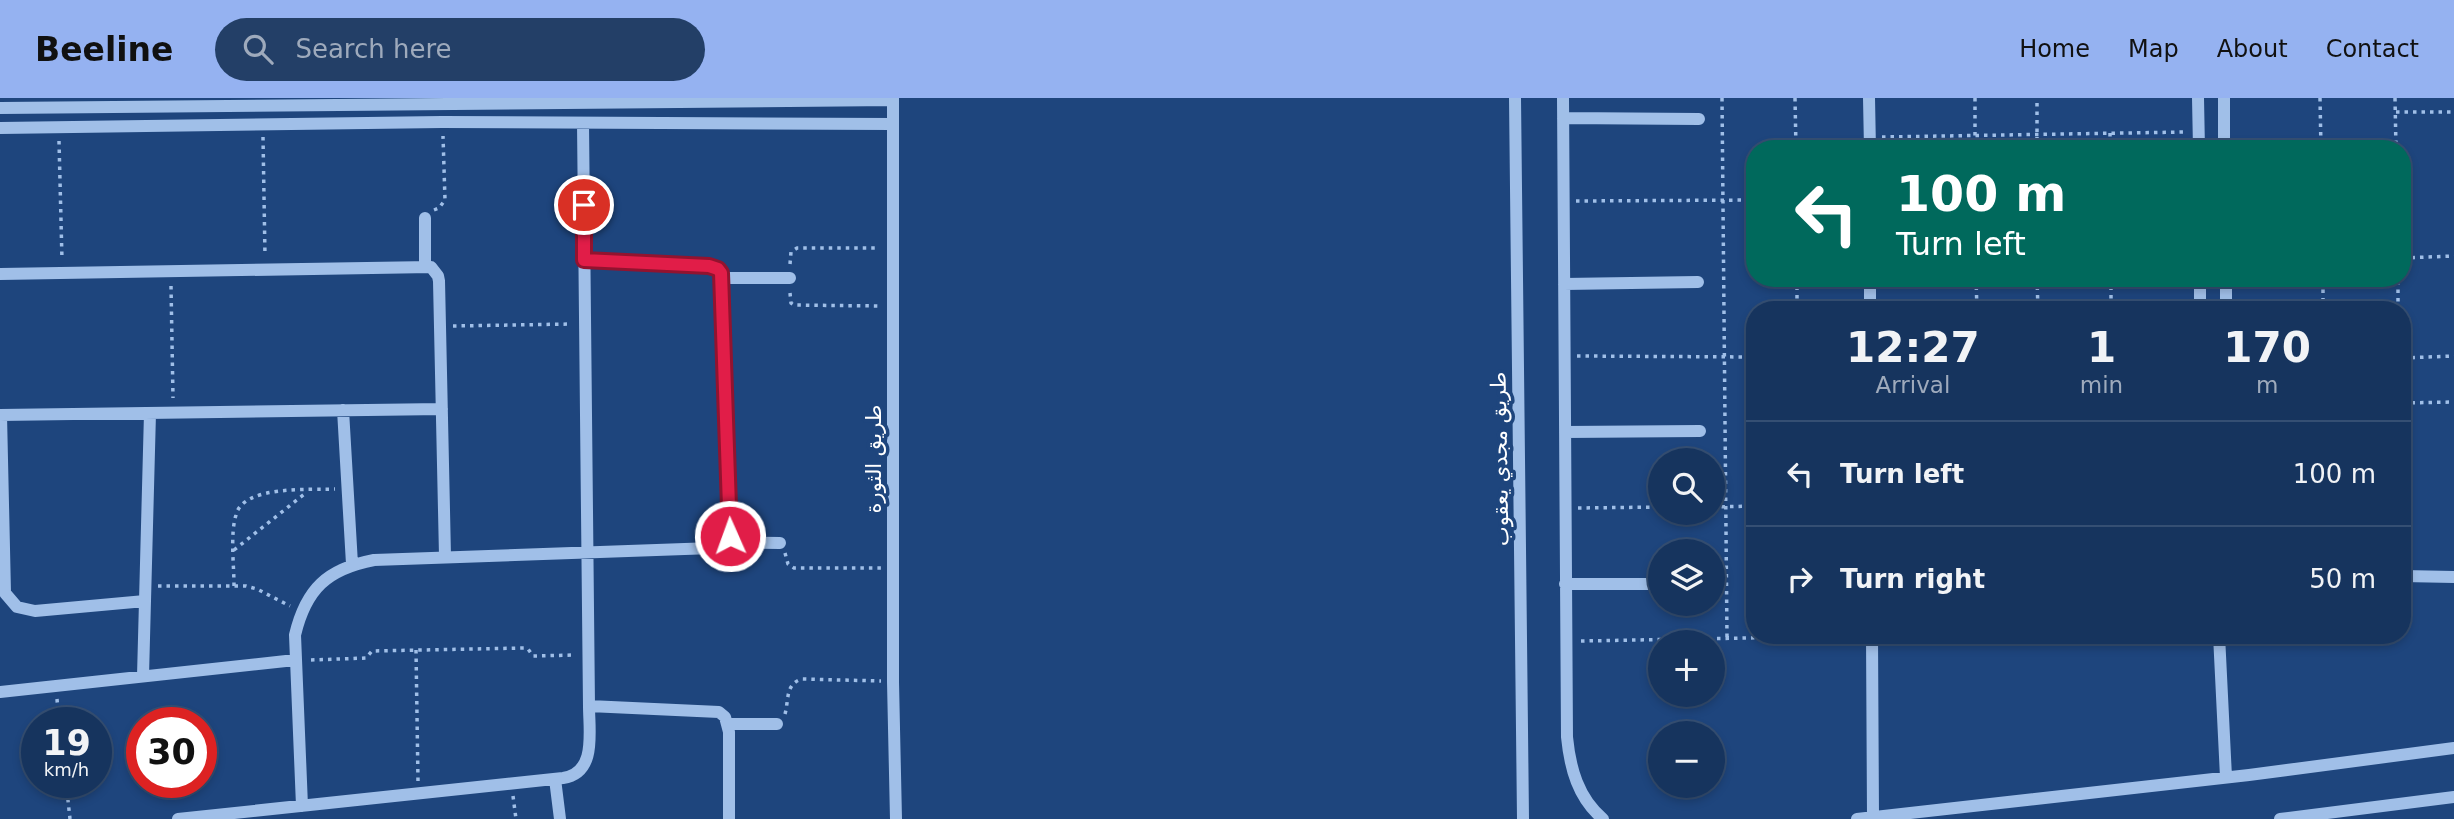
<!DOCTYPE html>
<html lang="en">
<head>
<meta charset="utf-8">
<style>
	body { margin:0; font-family:"DejaVu Sans","Noto Sans Arabic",sans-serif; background:#233f67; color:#f1f3f6; height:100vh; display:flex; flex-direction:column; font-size:26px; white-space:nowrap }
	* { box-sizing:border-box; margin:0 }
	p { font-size:23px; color:#9eaabc }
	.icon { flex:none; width:38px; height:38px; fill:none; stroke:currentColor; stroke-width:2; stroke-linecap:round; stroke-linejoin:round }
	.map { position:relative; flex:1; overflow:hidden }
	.sheet { position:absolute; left:1746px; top:203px; width:665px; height:343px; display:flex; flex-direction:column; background:#16345e; border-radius:28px; box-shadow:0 4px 10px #0003,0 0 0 2px #354f73 }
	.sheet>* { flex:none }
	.hud { position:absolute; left:1746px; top:42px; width:665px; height:147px; border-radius:28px; box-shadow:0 4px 10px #0003,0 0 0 2px #354f73; background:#00695c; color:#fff; overflow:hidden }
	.controls { position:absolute; left:1648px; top:350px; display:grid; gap:14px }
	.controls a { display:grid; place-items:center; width:77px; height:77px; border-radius:50%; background:#16345e; box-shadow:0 4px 10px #0003,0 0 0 2px #354f73; font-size:35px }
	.speed { position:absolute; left:21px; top:609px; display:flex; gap:14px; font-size:35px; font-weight:700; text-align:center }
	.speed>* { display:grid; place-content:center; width:91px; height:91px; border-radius:50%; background:#16345e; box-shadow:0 4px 10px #0003,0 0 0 2px #354f73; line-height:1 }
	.speed small { font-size:18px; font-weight:400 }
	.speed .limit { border:10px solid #d22; background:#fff; color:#111 }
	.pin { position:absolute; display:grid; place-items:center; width:60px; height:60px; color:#fff; margin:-30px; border:4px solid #fff; border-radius:50%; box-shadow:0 2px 7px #0007 }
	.me { position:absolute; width:77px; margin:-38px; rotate:358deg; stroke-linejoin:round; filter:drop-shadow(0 0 5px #0008) }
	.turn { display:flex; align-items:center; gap:24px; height:147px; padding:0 35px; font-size:32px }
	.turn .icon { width:91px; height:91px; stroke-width:2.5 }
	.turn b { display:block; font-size:49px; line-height:60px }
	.eta { display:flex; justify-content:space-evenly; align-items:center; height:119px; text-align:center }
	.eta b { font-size:42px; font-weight:700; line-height:49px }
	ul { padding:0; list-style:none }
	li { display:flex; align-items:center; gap:21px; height:105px; padding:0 35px; border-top:2px solid #354f73 }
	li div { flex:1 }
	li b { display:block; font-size:26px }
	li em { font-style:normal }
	header { display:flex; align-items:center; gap:42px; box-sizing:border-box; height:98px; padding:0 35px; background:#95b2f1; color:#111 }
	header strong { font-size:33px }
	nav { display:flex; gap:38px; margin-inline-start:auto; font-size:24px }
	.search { width:490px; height:63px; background:#233f67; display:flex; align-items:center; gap:18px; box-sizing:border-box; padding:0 24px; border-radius:38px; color:#9eaabc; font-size:26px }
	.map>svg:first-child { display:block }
</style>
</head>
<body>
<header>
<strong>Beeline</strong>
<div class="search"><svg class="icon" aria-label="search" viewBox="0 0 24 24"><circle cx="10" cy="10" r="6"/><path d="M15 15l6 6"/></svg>Search here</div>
<nav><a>Home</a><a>Map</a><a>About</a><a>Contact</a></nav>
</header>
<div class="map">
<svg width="2454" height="721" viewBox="0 0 2454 721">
	<rect width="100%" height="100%" fill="#1e457d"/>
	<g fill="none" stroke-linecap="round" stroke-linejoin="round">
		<path stroke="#a0bfe8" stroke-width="3.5" stroke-dasharray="3.5 5" stroke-linecap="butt" d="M1722 0 1727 540
			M1795 0 1796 51
			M1975 0V51
			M2320 0 2321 51
			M2395 0 2396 51
			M2396 14H2454
			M2110 35V51
			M263 39 265 158
			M1882 39 2186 34
			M59 43 62 162
			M2037 51V0
			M1576 103 1755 102
			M434 112 439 110 445 102 443 38
			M2403 160 2454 158
			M790 166 791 154 797 150H878
			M1797 180V212
			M1976 180 1977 212
			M2037 180 2038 212
			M2111 180V212
			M1883 187 2186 186
			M171 188 173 300
			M790 195 791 205 794 207 880 208
			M2323 212V180
			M2398 212V180
			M453 228 571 226
			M1577 258 1755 259
			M2403 260 2454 258
			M2403 305 2454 304
			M1713 409 1755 408
			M1578 410 1661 409
			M234 452 307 394
			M785 455 788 466 794 470H881
			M1713 486H1727
			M158 488H246L257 491 290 508
			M234 488C234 467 230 436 236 417 243 387 310 392 335 391
			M1581 543 1857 538
			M416 552 418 683
			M311 562 366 560 372 553 524 550 528 551 533 558 575 557
			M57 601 59 625
			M785 616C789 602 785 586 802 581L881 583
			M66 684 70 721
			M513 698 516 721"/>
		<path stroke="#a0bfe8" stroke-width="12" d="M893 0V584L896 721
			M1515 0 1523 721
			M1563 0 1567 639C1570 670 1578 700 1603 721
			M1869 0 1870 51
			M2198 0 2199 51
			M2224 0V51
			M0 10 893 2
			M1563 20 1699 21
			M0 30 442 24 893 26
			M425 167V120
			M0 176 431 169 438 178 439 183 445 458
			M722 180H790
			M1870 180V212
			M2200 180V212
			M1564 186 1698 184
			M2226 212V180
			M343 312 352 466
			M0 317 442 311
			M1 317 5 495 17 509 35 513 145 503
			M1565 334 1700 333
			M726 444 780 445
			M2403 478 2454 479
			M1565 486H1661
			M1872 537 1873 719
			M2219 537 2226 679
			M143 578 150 315
			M0 594 295 562
			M589 608 719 614 725 619 729 634V721
			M728 626H777
			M555 681 560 721
			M302 708 295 537C306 491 327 471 374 462L713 450C722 449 726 446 730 438L721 175 718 171 709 168 584 162
			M178 721 563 680C597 675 589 634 589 608L583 25
			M1857 721 2249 677 2454 650
			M2280 721 2454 699"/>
	</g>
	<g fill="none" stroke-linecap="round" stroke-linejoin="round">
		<defs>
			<path id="route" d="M584 107V162L709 168 718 171 721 175 730 438"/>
		</defs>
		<use href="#route" stroke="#92132f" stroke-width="18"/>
		<use href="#route" stroke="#e11d48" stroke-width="12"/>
	</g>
	<g text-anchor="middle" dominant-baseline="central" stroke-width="7" stroke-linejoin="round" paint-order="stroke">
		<g font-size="21" fill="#fff" stroke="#1e457d">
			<text transform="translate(874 361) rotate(-90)">طريق الثورة</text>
			<text transform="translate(1500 361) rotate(-91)">طريق مجدي يعقوب</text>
		</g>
	</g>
</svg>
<div class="controls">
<a><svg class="icon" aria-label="search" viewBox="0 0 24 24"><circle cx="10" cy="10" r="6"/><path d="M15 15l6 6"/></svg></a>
<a><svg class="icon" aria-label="layers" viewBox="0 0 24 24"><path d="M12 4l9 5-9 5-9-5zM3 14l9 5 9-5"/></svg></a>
<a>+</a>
<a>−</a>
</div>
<div class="speed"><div>19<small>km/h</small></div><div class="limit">30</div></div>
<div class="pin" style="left:584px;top:107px;background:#d93025"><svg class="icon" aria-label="arrive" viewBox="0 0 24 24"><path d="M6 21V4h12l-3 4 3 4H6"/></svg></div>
<svg class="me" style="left:730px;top:438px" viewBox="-20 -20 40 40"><circle r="17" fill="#e11d48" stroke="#fff" stroke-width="3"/><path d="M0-11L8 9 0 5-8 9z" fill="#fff"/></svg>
<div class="hud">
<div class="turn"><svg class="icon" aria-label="left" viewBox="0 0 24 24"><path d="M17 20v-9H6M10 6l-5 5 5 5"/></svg><div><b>100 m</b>Turn left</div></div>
</div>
<section class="sheet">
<div class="eta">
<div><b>12:27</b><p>Arrival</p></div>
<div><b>1</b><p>min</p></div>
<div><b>170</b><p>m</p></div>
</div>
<ul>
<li><svg class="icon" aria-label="left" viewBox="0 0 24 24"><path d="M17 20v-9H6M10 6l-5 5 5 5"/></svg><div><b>Turn left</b></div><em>100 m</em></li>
<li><svg class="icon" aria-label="right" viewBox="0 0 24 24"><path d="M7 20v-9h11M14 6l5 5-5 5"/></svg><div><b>Turn right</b></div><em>50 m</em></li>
</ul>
</section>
</div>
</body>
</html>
